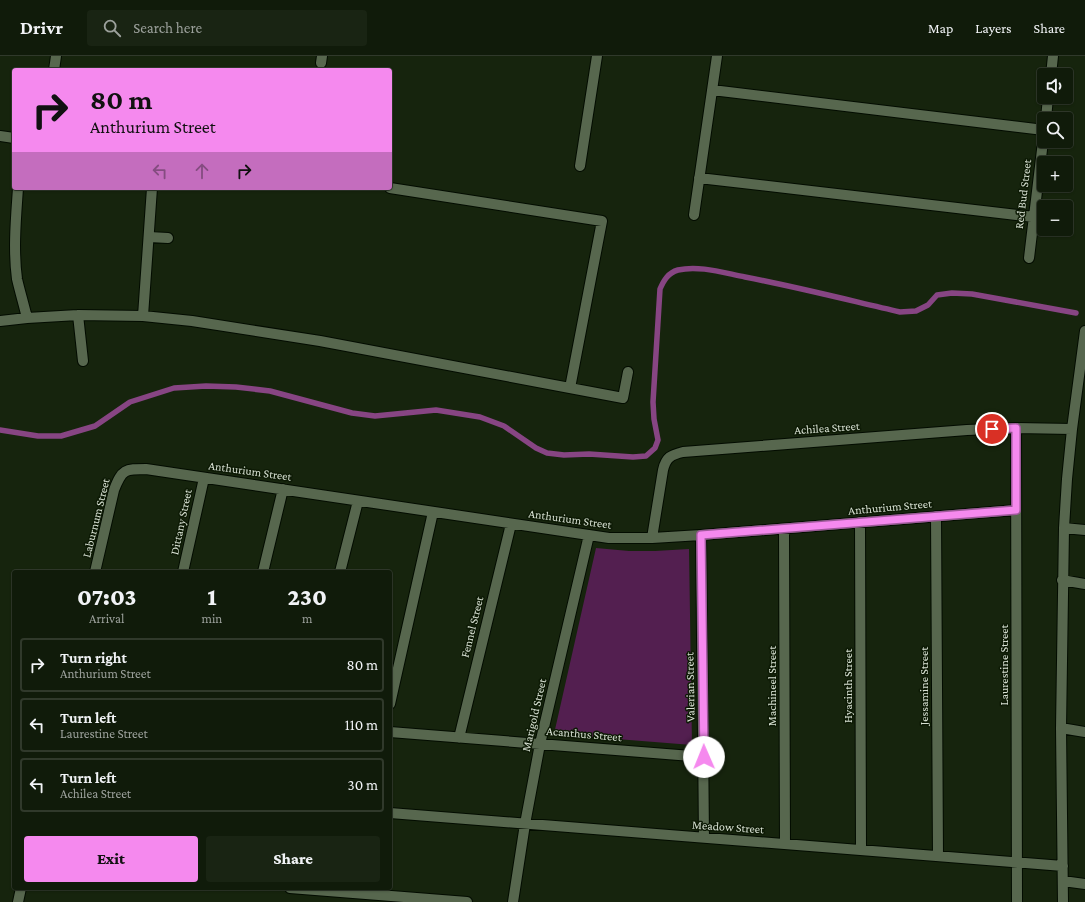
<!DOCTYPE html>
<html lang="en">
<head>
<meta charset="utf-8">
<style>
	body { margin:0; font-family:"Crimson Pro",serif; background:#192413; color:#f1f3f6; height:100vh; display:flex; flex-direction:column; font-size:15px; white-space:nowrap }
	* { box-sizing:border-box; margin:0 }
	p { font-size:13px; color:#9ca19c }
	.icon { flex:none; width:22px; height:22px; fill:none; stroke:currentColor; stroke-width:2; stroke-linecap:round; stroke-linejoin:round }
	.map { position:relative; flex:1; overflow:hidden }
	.details { position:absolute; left:12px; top:514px; width:380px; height:320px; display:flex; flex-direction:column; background:#101b0a; border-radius:4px; box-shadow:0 1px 3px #0004,0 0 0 1px #30392b }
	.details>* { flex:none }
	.hud { position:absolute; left:12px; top:12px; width:380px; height:122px; border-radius:4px; box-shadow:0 1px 3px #0004,0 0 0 1px #30392b; background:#f589ee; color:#111; overflow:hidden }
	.buttons { position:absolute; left:1037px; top:12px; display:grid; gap:8px }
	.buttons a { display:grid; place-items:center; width:36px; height:36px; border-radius:4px; background:#101b0a; box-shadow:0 1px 3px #0004,0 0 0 1px #30392b; font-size:20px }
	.pin { position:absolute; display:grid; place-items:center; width:34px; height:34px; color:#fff; margin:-17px; border:2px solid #fff; border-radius:50%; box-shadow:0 1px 4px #0007 }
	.me { position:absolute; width:44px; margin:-22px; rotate:359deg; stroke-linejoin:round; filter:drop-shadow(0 0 3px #0008) }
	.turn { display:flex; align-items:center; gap:14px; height:84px; padding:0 12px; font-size:18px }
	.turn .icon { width:52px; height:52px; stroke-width:2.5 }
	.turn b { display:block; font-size:28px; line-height:34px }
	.lanes { display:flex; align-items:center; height:38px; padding:0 12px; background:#0003; justify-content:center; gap:20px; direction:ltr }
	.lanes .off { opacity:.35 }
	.eta { display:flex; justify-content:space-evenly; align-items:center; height:68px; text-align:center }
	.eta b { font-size:24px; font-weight:800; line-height:28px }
	.primary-button { display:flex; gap:8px; margin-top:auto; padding:8px 12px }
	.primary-button a { flex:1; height:46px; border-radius:4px; background:#f589ee; color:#111; font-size:16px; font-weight:800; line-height:46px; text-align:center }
	.primary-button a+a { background:#192413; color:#f1f3f6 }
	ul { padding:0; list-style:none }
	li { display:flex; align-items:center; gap:12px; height:54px; margin:0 8px 6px; padding:0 4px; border:2px solid #30392b; border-radius:4px }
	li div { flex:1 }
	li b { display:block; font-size:15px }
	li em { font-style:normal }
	header { display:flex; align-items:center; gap:24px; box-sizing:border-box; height:56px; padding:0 20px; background:#101b0a; border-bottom:1px solid #30392b }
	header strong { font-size:19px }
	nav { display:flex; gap:22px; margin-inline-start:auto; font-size:14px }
	.search { width:280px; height:36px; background:#192413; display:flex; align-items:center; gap:10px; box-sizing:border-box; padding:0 14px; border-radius:4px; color:#9ca19c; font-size:15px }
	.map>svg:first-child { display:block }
</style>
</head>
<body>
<header>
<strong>Drivr</strong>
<div class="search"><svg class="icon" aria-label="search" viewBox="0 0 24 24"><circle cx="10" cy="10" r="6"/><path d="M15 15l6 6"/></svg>Search here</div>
<nav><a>Map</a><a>Layers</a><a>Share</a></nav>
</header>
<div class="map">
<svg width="1085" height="846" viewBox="0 0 1085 846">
	<rect width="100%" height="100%" fill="#16240d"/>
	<path fill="#531f50" d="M596 492 629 495H655L689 493 692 689 554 678Z"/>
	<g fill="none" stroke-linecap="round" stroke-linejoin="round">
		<path stroke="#874583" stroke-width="5.5" d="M0 374 38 380H61L95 370 130 346 174 332 206 330 236 331 270 335 352 357 375 360 436 354 480 361 504 370 536 392 547 397 564 399 589 398 633 401 646 400 655 392 658 384 654 363 653 346 660 233C664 224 668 217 678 214 699 209 724 217 745 221 797 231 848 244 900 256L916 255 928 249 937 239 952 237 972 238 1076 257"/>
		<defs>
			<path id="minor" d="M321 7 322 0
				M54 14 56 0
				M1051 19 1053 0
				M712 34 1044 74
				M1046 63 1048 41
				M0 80 14 82
				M580 110 597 0
				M699 122 1034 161
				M18 132C16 162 13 193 17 223 20 236 24 249 27 262
				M390 132 602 165 570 332
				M694 159 717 0
				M149 181 168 182
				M1029 202 1044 77
				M78 259 83 305
				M143 260 152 132
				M0 265 27 262 78 259 143 260 192 265 320 285 623 342 628 316
				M1016 372 1017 846
				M936 460 938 800
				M860 466 861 794
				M1064 472 1085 474
				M784 473 785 788
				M701 479 704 782
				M652 482 663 414C666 401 671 399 683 396L967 374 1016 372 1072 373
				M95 516 114 434C122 413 125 413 146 413L609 482H652L701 479 1016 454
				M183 516 204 422
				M263 516 283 433
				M340 516 358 445
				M1062 524 1085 528
				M390 648 433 456
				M1061 672 1085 676
				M390 676 704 701
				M459 682 511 468
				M390 757 1063 810
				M1063 825 1085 828
				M290 832 467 846
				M18 846 21 832
				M513 846 525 768 540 688 589 479
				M1063 846 1061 672 1064 472 1067 423 1072 373 1085 275"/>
		</defs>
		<use href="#minor" stroke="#030c00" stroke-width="12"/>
		<use href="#minor" stroke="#57674e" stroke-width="10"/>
	</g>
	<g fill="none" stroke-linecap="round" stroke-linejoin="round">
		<defs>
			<path id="route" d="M704 701 701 479 1016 454V372L992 373"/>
		</defs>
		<use href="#route" stroke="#9f599b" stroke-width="10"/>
		<use href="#route" stroke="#f589ee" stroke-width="7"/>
	</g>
	<g text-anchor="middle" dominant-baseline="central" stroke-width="3" stroke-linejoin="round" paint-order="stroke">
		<g font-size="12" fill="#d7e0d2" stroke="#0d1a05">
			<text transform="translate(1023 138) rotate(-83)">Red Bud Street</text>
			<text transform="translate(827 372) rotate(-4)">Achilea Street</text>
			<text transform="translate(250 415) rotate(8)">Anthurium Street</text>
			<text transform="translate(890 451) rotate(-5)">Anthurium Street</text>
			<text transform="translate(96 462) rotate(-76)">Laburnum Street</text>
			<text transform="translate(570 463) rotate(8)">Anthurium Street</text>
			<text transform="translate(181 466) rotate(-78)">Dittany Street</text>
			<text transform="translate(472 571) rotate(-76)">Fennel Street</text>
			<text transform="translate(1004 609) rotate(-90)">Laurestine Street</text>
			<text transform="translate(772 630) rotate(-90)">Machineel Street</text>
			<text transform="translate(848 630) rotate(-90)">Hyacinth Street</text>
			<text transform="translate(924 630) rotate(-90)">Jessamine Street</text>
			<text transform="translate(690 631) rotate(-91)">Valerian Street</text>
			<text transform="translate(534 659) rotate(-77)">Marigold Street</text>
			<text transform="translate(584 678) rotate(5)">Acanthus Street</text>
			<text transform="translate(728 771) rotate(4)">Meadow Street</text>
		</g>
	</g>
</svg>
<div class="buttons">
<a><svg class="icon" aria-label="sound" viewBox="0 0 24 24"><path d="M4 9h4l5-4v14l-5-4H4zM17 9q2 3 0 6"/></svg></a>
<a><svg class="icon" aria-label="search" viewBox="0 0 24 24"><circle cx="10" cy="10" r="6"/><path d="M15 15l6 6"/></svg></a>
<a>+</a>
<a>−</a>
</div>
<div class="pin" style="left:992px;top:373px;background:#d93025"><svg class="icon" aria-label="arrive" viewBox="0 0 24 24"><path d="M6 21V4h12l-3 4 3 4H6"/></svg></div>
<svg class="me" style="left:704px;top:701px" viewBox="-20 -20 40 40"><circle r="19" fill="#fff"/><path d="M0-13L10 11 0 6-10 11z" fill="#f589ee"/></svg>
<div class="hud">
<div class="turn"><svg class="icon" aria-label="right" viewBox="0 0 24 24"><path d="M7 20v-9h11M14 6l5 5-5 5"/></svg><div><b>80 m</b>Anthurium Street</div></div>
<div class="lanes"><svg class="icon off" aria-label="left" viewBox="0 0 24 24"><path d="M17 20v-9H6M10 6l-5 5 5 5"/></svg><svg class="icon off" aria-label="ahead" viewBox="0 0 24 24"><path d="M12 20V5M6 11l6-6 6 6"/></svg><svg class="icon" aria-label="right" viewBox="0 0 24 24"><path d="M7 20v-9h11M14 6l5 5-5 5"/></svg></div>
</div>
<section class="details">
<div class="eta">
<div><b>07:03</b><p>Arrival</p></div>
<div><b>1</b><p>min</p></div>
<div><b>230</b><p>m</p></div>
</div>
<ul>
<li><svg class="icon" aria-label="right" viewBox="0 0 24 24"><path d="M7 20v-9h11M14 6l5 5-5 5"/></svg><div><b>Turn right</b><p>Anthurium Street</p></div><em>80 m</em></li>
<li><svg class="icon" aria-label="left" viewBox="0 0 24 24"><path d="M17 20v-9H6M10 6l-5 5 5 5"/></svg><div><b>Turn left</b><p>Laurestine Street</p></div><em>110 m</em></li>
<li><svg class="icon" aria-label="left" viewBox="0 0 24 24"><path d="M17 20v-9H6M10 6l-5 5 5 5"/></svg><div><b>Turn left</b><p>Achilea Street</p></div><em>30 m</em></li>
</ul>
<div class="primary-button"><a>Exit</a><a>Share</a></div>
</section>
</div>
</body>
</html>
